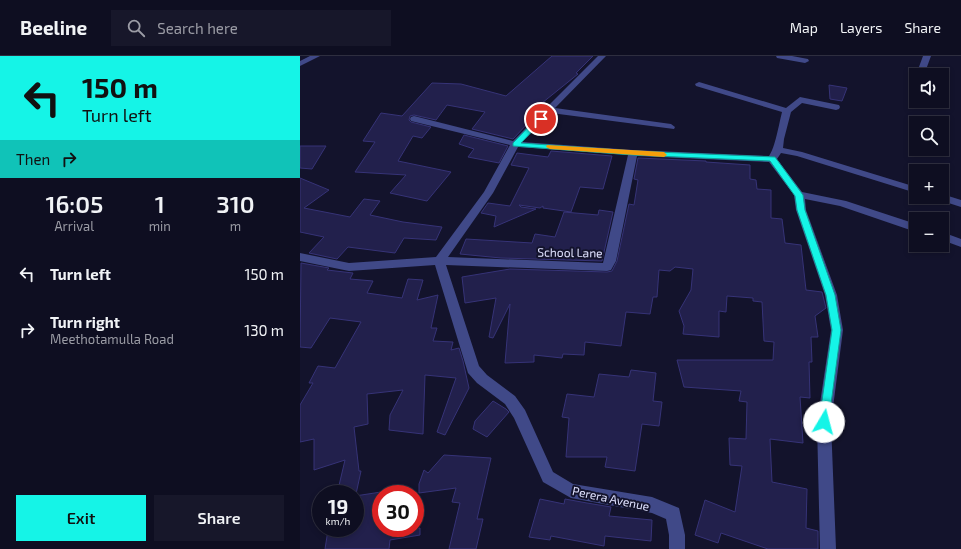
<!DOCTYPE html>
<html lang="en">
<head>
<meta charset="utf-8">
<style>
	body { margin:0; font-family:"Exo 2",sans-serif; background:#17172a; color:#f1f3f6; height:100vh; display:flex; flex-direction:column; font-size:15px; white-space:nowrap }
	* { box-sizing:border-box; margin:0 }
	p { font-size:13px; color:#9b9ca5 }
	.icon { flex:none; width:22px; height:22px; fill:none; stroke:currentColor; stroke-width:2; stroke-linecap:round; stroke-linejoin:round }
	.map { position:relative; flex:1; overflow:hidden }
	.sheet { display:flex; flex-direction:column; background:#0e0e21; width:300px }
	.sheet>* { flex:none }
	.hud { background:#15f4e7; color:#111; overflow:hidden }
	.fabs { position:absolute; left:609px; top:12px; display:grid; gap:8px }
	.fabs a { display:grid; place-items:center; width:40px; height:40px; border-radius:0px; background:#0e0e21; box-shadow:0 2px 6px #0003,0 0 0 1px #2e2e3f; font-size:20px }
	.speed { position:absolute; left:12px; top:429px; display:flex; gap:8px; font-size:20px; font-weight:700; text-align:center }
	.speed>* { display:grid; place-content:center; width:52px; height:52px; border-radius:50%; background:#0e0e21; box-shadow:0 2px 6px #0003,0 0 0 1px #2e2e3f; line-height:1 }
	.speed small { font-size:10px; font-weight:400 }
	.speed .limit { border:6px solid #d22; background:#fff; color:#111 }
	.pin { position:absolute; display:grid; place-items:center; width:34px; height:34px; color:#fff; margin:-17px; border:2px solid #fff; border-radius:50%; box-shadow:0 1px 4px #0007 }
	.me { position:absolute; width:44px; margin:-22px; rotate:8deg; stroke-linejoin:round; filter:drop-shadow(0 0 3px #0008) }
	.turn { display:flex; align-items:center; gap:14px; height:84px; padding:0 16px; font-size:18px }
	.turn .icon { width:52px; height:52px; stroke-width:2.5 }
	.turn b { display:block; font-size:28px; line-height:34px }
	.then { display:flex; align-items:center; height:38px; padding:0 16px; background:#0003; gap:8px; font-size:15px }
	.eta { display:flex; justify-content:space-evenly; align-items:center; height:68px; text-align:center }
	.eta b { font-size:24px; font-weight:600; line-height:28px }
	.primary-button { display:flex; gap:8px; margin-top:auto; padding:8px 16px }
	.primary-button a { flex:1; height:46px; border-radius:0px; background:#15f4e7; color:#111; font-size:16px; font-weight:600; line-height:46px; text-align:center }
	.primary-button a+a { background:#17172a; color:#f1f3f6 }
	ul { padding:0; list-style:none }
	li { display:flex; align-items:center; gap:12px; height:56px; padding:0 16px }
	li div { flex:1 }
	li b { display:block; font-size:15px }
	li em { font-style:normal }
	header { display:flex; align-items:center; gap:24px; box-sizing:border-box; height:56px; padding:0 20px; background:#0e0e21; border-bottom:1px solid #2e2e3f }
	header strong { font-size:19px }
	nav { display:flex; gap:22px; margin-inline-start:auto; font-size:14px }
	.search { width:280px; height:36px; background:#17172a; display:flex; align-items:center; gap:10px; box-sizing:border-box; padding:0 14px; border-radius:0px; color:#9b9ca5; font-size:15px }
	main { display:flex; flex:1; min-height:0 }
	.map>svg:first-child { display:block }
</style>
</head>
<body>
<header>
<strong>Beeline</strong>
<div class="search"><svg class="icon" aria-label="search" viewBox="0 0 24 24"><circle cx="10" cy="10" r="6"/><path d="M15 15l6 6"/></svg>Search here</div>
<nav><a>Map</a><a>Layers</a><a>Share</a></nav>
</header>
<main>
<section class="sheet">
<div class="hud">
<div class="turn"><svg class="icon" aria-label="left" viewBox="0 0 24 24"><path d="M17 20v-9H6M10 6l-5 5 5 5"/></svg><div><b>150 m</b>Turn left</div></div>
<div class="then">Then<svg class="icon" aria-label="right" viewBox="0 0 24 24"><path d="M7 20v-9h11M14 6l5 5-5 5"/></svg></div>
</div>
<div class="eta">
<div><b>16:05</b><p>Arrival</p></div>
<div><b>1</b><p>min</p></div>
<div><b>310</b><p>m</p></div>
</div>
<ul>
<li><svg class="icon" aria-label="left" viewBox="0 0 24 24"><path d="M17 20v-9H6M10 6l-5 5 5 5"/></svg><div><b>Turn left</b></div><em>150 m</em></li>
<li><svg class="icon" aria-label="right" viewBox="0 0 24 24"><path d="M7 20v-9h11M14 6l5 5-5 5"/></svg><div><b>Turn right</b><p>Meethotamulla Road</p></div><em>130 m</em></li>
</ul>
<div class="primary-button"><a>Exit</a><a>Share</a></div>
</section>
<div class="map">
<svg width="661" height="493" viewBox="0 0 661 493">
	<rect width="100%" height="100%" fill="#13132c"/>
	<path fill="#22204c" stroke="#363377" d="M252 0H293L276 17 278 18 242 47 246 48 213 83 172 73 185 56 147 49 136 64 114 59 110 60 109 64 111 66 131 71 122 82 113 80 98 105 151 116 127 145 90 137 106 119 55 116 75 86 63 85 81 57 102 60 132 27 161 28 206 40Z
		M529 29 547 32 542 45 530 43Z
		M164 79 208 90 199 107 168 101 174 93 159 88Z
		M0 90H26L12 113 0 112Z
		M251 95 312 100 303 133 280 131 271 156 243 152V150L240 152 219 149 221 151 236 153 194 171 196 160 181 157 188 147 210 150 229 112 211 109 217 97 248 101Z
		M338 102 406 105V106L450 109V123L456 124 457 133 471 134V162L482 163 485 187 501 189 506 234 522 236 526 252 515 260 518 281H511L512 306H509L510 342 500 341 503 387 470 383 472 426 507 433 506 472 518 475V493H468L421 477 418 487 395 479 405 444 435 456 442 410 430 409 429 382 446 383 447 346 439 345 441 335 384 331 377 304H473L474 286 464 285 462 246 453 245V242L427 240 426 256 419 255V281L383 278 384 270 379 255 391 234 393 213 375 211 370 215 359 214 357 241H353L350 258 326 256 321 290 285 286 284 299 263 298 262 302 234 299V306L205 307 210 248 193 282 189 281 196 242 165 247 162 221 210 213 307 216 312 215 317 205 329 148 334 149 338 124 334 123Z
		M0 122 29 134 4 152 50 161 64 143 80 145 70 159 103 166 142 171 136 184 104 182 95 197 48 191 37 203 9 197 24 181 0 176Z
		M299 154 313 156 302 205 201 202 160 198 166 183 232 187 235 178 255 181 264 156 298 159Z
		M1 207 29 212 27 214 53 217 50 223 73 225 67 237 102 242 108 223 123 224 117 244 138 239 131 272H137L133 285 153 286 151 294 159 292 163 305 169 332 145 379 137 376 156 322 125 319 123 378 89 374 90 359 103 334 67 338 68 368 54 371 59 415H61L56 438H37L45 404 14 414V383L0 386V349L13 327H9L18 310 35 312 61 266 30 262 11 292 0 291Z
		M331 314 356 317 353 345 362 346 359 370 342 368 335 415 305 411 307 401H266L269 362 262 361 267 338 294 341 299 318 329 321Z
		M193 345 206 353 209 356 187 381 173 373 175 365Z
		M144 399 191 402 177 463H183L176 493H149L160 447 152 446 156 432 119 437V428L124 414 128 417Z
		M81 436V472H120V479L90 484 89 493H25L28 474 55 472V440Z
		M240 443 264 448 265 443 287 447 311 451 309 460 352 464 351 485 305 480 304 490 251 480 250 484 229 481Z"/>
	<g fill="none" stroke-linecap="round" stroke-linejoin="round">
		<path fill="#404988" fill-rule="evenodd" d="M10 0H20L0 10V5Z
			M298 0H306L255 52 371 68 375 71 374 73 251 57 222 86 333 94 469 100C475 92 479 68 482 56L396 30 395 28 399 26 486 52 500 41 539 49 540 51 539 53 536 54 502 47 491 56 484 83 483 92 502 96 616 131V137L497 100 481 97 477 103 502 136 546 145 616 168V176L540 150 505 143 506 154 537 239 543 274 531 367 536 493H520L517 367 531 274 525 239 496 154 494 139 469 106 337 100 316 205 311 214 307 215 146 209 179 310 187 319 215 340 225 354 253 416 273 428 352 441 379 452 385 479V493H369V479L366 463 352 457 271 442 243 426 214 362 205 348 177 327 168 317 135 209 49 215 0 205V197L49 207 136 201 184 136 210 89 111 65 110 63 111 61 114 60 213 85ZM218 91 328 99 303 207 148 201 193 137Z
			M476 0H492L508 3 509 5 505 7 477 2Z
			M623 0H631L624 19H616Z
			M613 27H616V39L612 42 608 39Z
			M642 138 661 144V151L636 143 635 141H642Z
			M642 176 661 183V191L642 184Z"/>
	</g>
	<path fill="#15f4e7" stroke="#0e9f96" d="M238 61 244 63 221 87 333 95 475 101 503 139 505 154 535 239 541 274 528 370 524 371 520 370 519 366 532 274 526 239 497 154 495 140 470 105 333 99 213 90V87Z"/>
	<path fill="#f59e0b" d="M247 89 364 96 367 99 364 101 250 93 246 91Z"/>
	<g text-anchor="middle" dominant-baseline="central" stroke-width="4" stroke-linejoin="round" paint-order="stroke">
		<g font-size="12" fill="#dfe1fe" stroke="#13132c">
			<text transform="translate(270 196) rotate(1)">School Lane</text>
			<text transform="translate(311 442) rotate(12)">Perera Avenue</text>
		</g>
	</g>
</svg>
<div class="fabs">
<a><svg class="icon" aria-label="sound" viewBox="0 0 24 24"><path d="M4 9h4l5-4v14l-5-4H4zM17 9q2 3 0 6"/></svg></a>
<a><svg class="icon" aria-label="search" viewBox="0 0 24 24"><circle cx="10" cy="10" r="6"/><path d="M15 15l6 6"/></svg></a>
<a>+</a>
<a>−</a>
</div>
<div class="speed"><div>19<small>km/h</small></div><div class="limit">30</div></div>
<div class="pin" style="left:241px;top:63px;background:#d93025"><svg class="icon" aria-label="arrive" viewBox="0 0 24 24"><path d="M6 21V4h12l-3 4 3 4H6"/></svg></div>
<svg class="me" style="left:524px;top:366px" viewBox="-20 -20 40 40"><circle r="19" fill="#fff"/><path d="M0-13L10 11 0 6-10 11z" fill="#15f4e7"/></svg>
</div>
</main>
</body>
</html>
